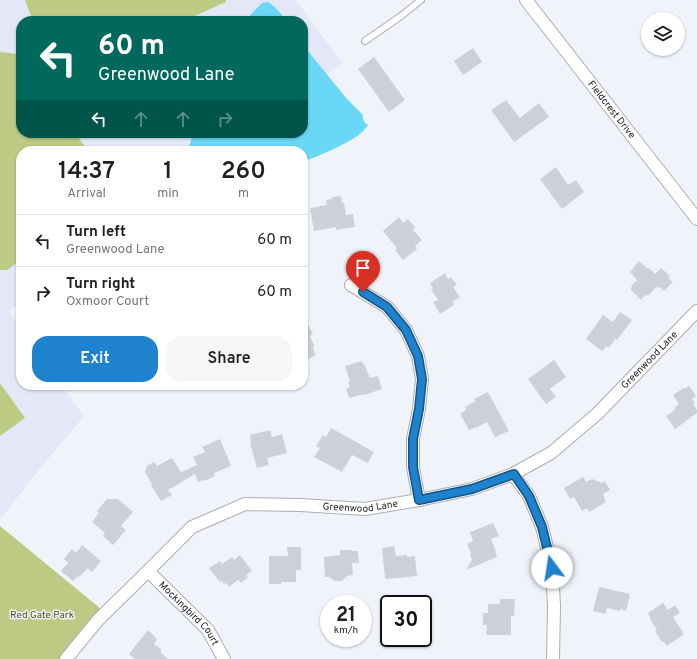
<!DOCTYPE html>
<html lang="en">
<head>
<meta charset="utf-8">
<style>
	body { margin:0; font-family:Overpass,sans-serif; background:#f6f6f6; color:#202124; height:100vh; display:flex; flex-direction:column; font-size:15px; white-space:nowrap }
	* { box-sizing:border-box; margin:0 }
	p { font-size:13px; color:#757577 }
	.icon { flex:none; width:22px; height:22px; fill:none; stroke:currentColor; stroke-width:2; stroke-linecap:round; stroke-linejoin:round }
	.map { position:relative; flex:1; overflow:hidden }
	.side { position:absolute; left:16px; top:146px; width:292px; height:244px; display:flex; flex-direction:column; background:#fff; border-radius:16px; box-shadow:0 1px 3px #0004 }
	.side>* { flex:none }
	.top-card { position:absolute; left:16px; top:16px; width:292px; height:122px; border-radius:16px; box-shadow:0 1px 3px #0004; background:#00695c; color:#fff; overflow:hidden }
	.controls { position:absolute; left:641px; top:12px; display:grid; gap:8px }
	.controls a { display:grid; place-items:center; width:44px; height:44px; border-radius:50%; background:#fff; box-shadow:0 1px 3px #0004; font-size:20px }
	.speed { position:absolute; left:320px; top:595px; display:flex; gap:8px; font-size:20px; font-weight:700; text-align:center }
	.speed>* { display:grid; place-content:center; width:52px; height:52px; border-radius:50%; background:#fff; box-shadow:0 1px 3px #0004; line-height:1 }
	.speed small { font-size:10px; font-weight:400 }
	.speed .limit { border:2px solid #111; border-radius:6px; background:#fff; color:#111 }
	.pin { position:absolute; display:grid; place-items:center; width:34px; height:34px; color:#fff; margin:-41px -17px; border-radius:50% 50% 50% 0; rotate:-45deg; box-shadow:0 0 4px #0007 }
	.pin .icon { rotate:45deg }
	.me { position:absolute; width:44px; margin:-22px; rotate:346deg; stroke-linejoin:round; filter:drop-shadow(0 0 3px #0008) }
	.turn { display:flex; align-items:center; gap:14px; height:84px; padding:0 16px; font-size:18px }
	.turn .icon { width:52px; height:52px; stroke-width:2.5 }
	.turn b { display:block; font-size:28px; line-height:34px }
	.lanes { display:flex; align-items:center; height:38px; padding:0 16px; background:#0003; justify-content:center; gap:20px; direction:ltr }
	.lanes .off { opacity:.35 }
	.eta { display:flex; justify-content:space-evenly; align-items:center; height:68px; text-align:center }
	.eta b { font-size:24px; font-weight:600; line-height:28px }
	.action { display:flex; gap:8px; margin-top:auto; padding:8px 16px }
	.action a { flex:1; height:46px; border-radius:16px; background:#1f82ce; color:#fff; font-size:16px; font-weight:600; line-height:46px; text-align:center }
	.action a+a { background:#f6f6f6; color:#202124 }
	ul { padding:0; list-style:none }
	li { display:flex; align-items:center; gap:12px; height:52px; padding:0 16px; border-top:1px solid #e0e0e0 }
	li div { flex:1 }
	li b { display:block; font-size:15px }
	li em { font-style:normal }
	.map>svg:first-child { display:block }
</style>
</head>
<body>
<div class="map">
<svg width="697" height="659" viewBox="0 0 697 659">
	<rect width="100%" height="100%" fill="#f1f3fb"/>
	<path fill="#e4e7f7" d="M0 0H296L342 63 327 74 303 45V21H286L280 12 274 6 262 3 244 21H21V133H193L188 151H21V303L9 311 21 328V385H61L84 416 33 477 0 520Z"/>
	<path fill="#bcca84" d="M25 0H226V2L183 21H33Z
		M0 52 18 54 21 59V133H75L88 151H21V260L7 270H0Z
		M0 383 25 418 0 436Z
		M0 526 101 609 60 659H0Z"/>
	<path fill="#69d7f6" d="M268 2C276 7 281 13 286 21H244L262 3Z
		M303 45 347 99 363 115V119L365 123 368 125C360 140 320 155 303 162V151H188L193 133H303Z"/>
	<path fill="#ced0d8" d="M473 48 482 62 463 75 454 61Z
		M374 57 405 100 389 112 358 69Z
		M506 100 520 118 539 103 549 117 514 142 491 110Z
		M556 167 568 185 576 180 584 192 562 209 540 179Z
		M341 196 342 203H344L346 215 353 214 355 227 336 230V227L314 231 310 208 327 205 326 200 333 199 332 197Z
		M399 217 403 223 408 219 415 227 413 230 422 240 415 246 417 249 403 260 395 250 397 248 383 231Z
		M639 261 648 269 649 268 655 274 661 268 670 276 668 278 673 282 664 291 660 287 658 288 656 287 648 296 646 294 641 300 630 289 632 288 631 286 637 280 630 272Z
		M445 273 448 279 451 277 457 285 453 287 460 297 452 302 454 305 440 314 433 302 438 300 431 289 433 288 430 283Z
		M620 312 632 320 617 340 615 339 609 348 607 346 602 351 586 339 603 315 613 322Z
		M303 315 313 334 310 336 314 345 313 348 316 355 303 362Z
		M554 360 566 377 550 389 556 397 546 404 528 379Z
		M361 361 364 364 370 378 378 376 382 389 364 395V394L350 398 349 397 346 389 350 387 348 382 350 381 345 366Z
		M689 386 696 396 692 399 695 403 693 404 697 410V413L675 429 666 416 675 410 674 408 679 404 673 395 684 388V389Z
		M488 392 509 431 495 437 487 422 476 428V427L469 430 460 414 466 410 465 407 476 401 474 399Z
		M331 428 374 452 368 463 352 455 342 472 314 457 320 448 316 446 323 435 326 437Z
		M270 430 272 437 282 434 287 453 267 458 269 465 257 468 250 443H251L250 435Z
		M220 439 231 466 214 473 215 476 204 481 203 480 198 482 195 474 168 490 172 495 161 501 151 485 152 484 145 472 147 466 154 462 157 466 172 458 181 472 197 465 193 457 205 452 202 447Z
		M583 477 586 482 592 479 602 483 605 481 610 490 603 494 606 502 589 512 587 508 582 511 574 497 570 499 564 488Z
		M107 499H118L133 512 121 526 126 530 113 545 103 536 105 533 92 522 99 513 97 511Z
		M493 523 499 536 491 539 496 551H495L497 557 466 570 472 560 470 555 471 553 467 544 473 541 470 532Z
		M82 545 101 561 92 572 88 568 79 577 78 576 73 581 61 571 68 563 64 559 72 549 76 553Z
		M394 546 396 556 407 555V557L415 556 417 576 387 579 385 578 382 548Z
		M287 547H301V570H296V582H281V584H269V556H288Z
		M340 550H352V551H358L359 563H352L353 575 347 576 342 581H335L329 577H325L324 557 340 555Z
		M240 555 252 571 246 575 248 577 241 583 238 580 229 587 226 583 224 584 222 581 220 582 209 568 220 561 222 564 232 557 234 560Z
		M599 587 630 594 626 611 620 609V611L607 608 606 614 593 611Z
		M500 599H515L514 616H511V635H486L487 625H483V613H488V604H500Z
		M663 603 668 610 675 605 680 613 673 617 684 634 667 646 663 641 662 642 655 631 657 630 650 619H651L648 613Z
		M148 630 157 639 154 644 161 649V653L168 659H135L129 654Z"/>
	<g fill="none" stroke-linecap="round" stroke-linejoin="round">
		<defs>
			<path id="lane" d="M365 41 401 16 421 0"/>
			<g id="street">
				<path id="s1" d="M526 0 697 219"/>
				<path d="M351 285 387 307 406 330 418 356 422 379 419 409 413 439V467L419 500"/>
				<path d="M513 474 529 496 542 527 552 568 554 606 553 659"/>
				<path id="s2" d="M148 571 208 630 224 659"/>
				<path id="s3" d="M66 659 98 620 148 571 192 527 245 504 300 505 365 509 419 500 472 489 513 474 551 453 597 414 697 311"/>
			</g>
		</defs>
		<use href="#lane" stroke="#acadb5" stroke-width="8"/>
		<use href="#street" stroke="#acadb5" stroke-width="14"/>
		<use href="#lane" stroke="#fff" stroke-width="6"/>
		<use href="#street" stroke="#fff" stroke-width="12"/>
	</g>
	<g fill="none" stroke-linecap="round" stroke-linejoin="round">
		<defs>
			<path id="route" d="M363 292 387 307 406 330 418 356 422 379 419 409 413 439V467L419 500 472 489 514 474 529 496 542 527 552 568"/>
		</defs>
		<use href="#route" stroke="#145486" stroke-width="10"/>
		<use href="#route" stroke="#1f82ce" stroke-width="7"/>
	</g>
	<g text-anchor="middle" dominant-baseline="central" stroke-width="3" stroke-linejoin="round" paint-order="stroke">
		<g font-size="10" fill="#1d1d20" stroke="#f1f3fb">
			<text stroke="none"><textPath href="#s1" startOffset="139">Fieldcrest Drive</textPath></text>
			<text stroke="none"><textPath href="#s3" startOffset="692">Greenwood Lane</textPath></text>
			<text stroke="none"><textPath href="#s3" startOffset="356">Greenwood Lane</textPath></text>
			<text stroke="none"><textPath href="#s2" startOffset="59">Mockingbird Court</textPath></text>
		</g>
		<g font-size="10" fill="#4a5317" stroke="#f1f3fb">
			<text x="42" y="615">Red Gate Park</text>
		</g>
	</g>
</svg>
<div class="controls">
<a><svg class="icon" aria-label="layers" viewBox="0 0 24 24"><path d="M12 4l9 5-9 5-9-5zM3 14l9 5 9-5"/></svg></a>
</div>
<div class="speed"><div>21<small>km/h</small></div><div class="limit">30</div></div>
<div class="pin" style="left:363px;top:292px;background:#d93025"><svg class="icon" aria-label="arrive" viewBox="0 0 24 24"><path d="M6 21V4h12l-3 4 3 4H6"/></svg></div>
<svg class="me" style="left:552px;top:568px" viewBox="-20 -20 40 40"><circle r="19" fill="#fff"/><path d="M0-13L10 11 0 6-10 11z" fill="#1f82ce"/></svg>
<div class="top-card">
<div class="turn"><svg class="icon" aria-label="left" viewBox="0 0 24 24"><path d="M17 20v-9H6M10 6l-5 5 5 5"/></svg><div><b>60 m</b>Greenwood Lane</div></div>
<div class="lanes"><svg class="icon" aria-label="left" viewBox="0 0 24 24"><path d="M17 20v-9H6M10 6l-5 5 5 5"/></svg><svg class="icon off" aria-label="ahead" viewBox="0 0 24 24"><path d="M12 20V5M6 11l6-6 6 6"/></svg><svg class="icon off" aria-label="ahead" viewBox="0 0 24 24"><path d="M12 20V5M6 11l6-6 6 6"/></svg><svg class="icon off" aria-label="right" viewBox="0 0 24 24"><path d="M7 20v-9h11M14 6l5 5-5 5"/></svg></div>
</div>
<section class="side">
<div class="eta">
<div><b>14:37</b><p>Arrival</p></div>
<div><b>1</b><p>min</p></div>
<div><b>260</b><p>m</p></div>
</div>
<ul>
<li><svg class="icon" aria-label="left" viewBox="0 0 24 24"><path d="M17 20v-9H6M10 6l-5 5 5 5"/></svg><div><b>Turn left</b><p>Greenwood Lane</p></div><em>60 m</em></li>
<li><svg class="icon" aria-label="right" viewBox="0 0 24 24"><path d="M7 20v-9h11M14 6l5 5-5 5"/></svg><div><b>Turn right</b><p>Oxmoor Court</p></div><em>60 m</em></li>
</ul>
<div class="action"><a>Exit</a><a>Share</a></div>
</section>
</div>
</body>
</html>
